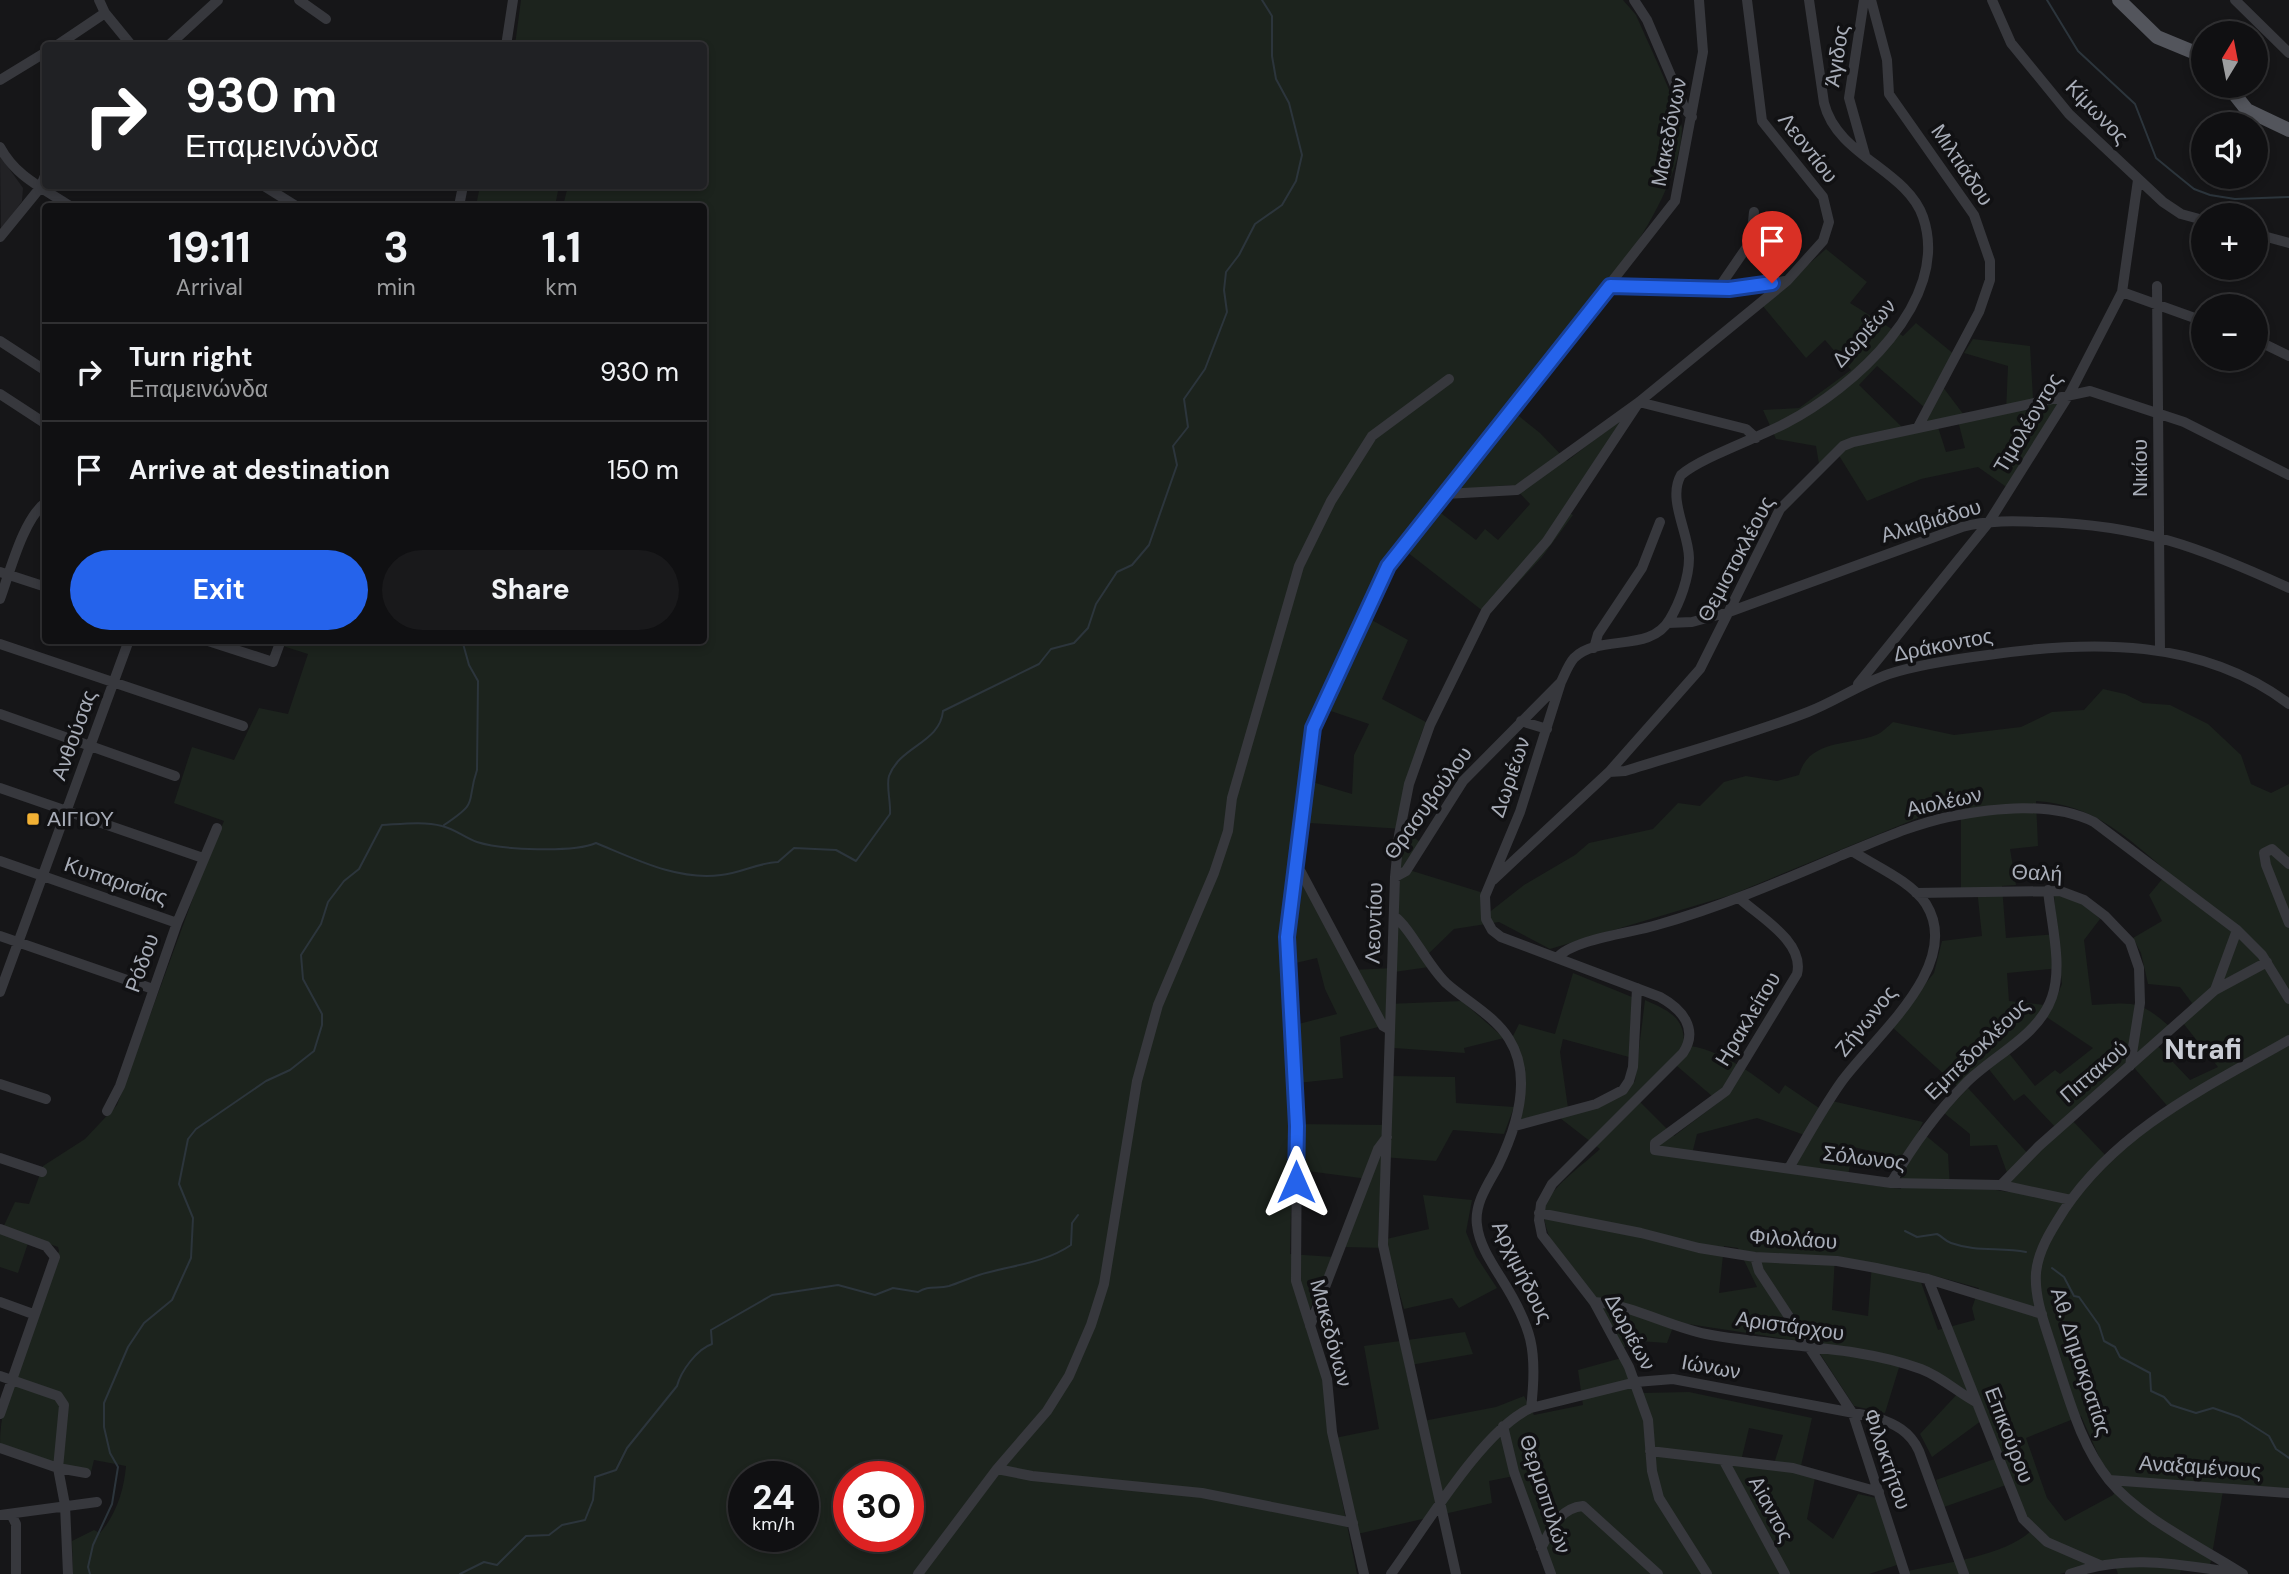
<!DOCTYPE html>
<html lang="en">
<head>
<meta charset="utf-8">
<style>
	body { margin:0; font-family:"DM Sans",sans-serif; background:#19191b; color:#f1f3f6; height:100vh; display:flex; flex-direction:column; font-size:26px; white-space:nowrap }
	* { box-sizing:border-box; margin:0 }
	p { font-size:23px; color:#9c9d9f }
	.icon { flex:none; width:38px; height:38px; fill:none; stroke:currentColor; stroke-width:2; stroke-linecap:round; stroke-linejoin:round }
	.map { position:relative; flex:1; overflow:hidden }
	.sheet { position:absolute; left:42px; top:203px; width:665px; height:441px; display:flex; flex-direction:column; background:#101012; border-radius:7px; box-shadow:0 4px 10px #0003,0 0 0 2px #303032 }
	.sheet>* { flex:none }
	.hud { position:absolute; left:42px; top:42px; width:665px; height:147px; border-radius:7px; box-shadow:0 4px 10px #0003,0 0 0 2px #303032; background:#202124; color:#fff; overflow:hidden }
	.needle { width:46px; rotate:10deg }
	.tools { position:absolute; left:2191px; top:21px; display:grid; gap:14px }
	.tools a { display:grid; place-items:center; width:77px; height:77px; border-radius:50%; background:#101012; box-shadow:0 4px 10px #0003,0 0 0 2px #303032; font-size:35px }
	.speed { position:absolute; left:728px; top:1461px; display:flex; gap:14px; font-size:35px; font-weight:700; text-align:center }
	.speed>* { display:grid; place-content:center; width:91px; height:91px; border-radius:50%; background:#101012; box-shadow:0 4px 10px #0003,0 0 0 2px #303032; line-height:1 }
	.speed small { font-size:18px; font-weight:400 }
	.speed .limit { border:10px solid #d22; background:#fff; color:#111 }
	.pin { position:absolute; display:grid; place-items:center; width:60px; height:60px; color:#fff; margin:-72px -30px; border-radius:50% 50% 50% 0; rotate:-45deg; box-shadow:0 0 7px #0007 }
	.pin .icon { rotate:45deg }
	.me { position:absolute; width:77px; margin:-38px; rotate:0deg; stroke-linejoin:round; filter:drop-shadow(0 0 5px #0008) }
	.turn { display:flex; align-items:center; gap:24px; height:147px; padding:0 28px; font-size:32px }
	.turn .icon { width:91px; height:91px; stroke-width:2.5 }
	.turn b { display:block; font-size:49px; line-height:60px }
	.eta { display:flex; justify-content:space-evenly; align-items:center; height:119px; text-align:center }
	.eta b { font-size:42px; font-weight:700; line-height:49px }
	.primary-button { display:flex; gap:14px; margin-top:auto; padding:14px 28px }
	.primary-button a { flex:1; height:80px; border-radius:42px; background:#2563eb; color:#fff; font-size:28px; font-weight:700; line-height:80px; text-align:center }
	.primary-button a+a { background:#19191b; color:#f1f3f6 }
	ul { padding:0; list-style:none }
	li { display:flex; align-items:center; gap:21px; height:98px; padding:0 28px; border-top:2px solid #303032 }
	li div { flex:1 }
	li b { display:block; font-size:26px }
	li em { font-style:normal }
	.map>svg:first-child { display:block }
</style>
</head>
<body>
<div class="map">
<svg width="2289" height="1574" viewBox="0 0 2289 1574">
	<rect width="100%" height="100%" fill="#161618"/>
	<path fill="#222225" d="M0 156 23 188 22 201 1 231Z"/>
	<path fill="#1c231d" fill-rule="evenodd" d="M521 0H1623L1636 15C1644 34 1683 115 1682 129 1678 217 1564 339 1510 409L1540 433 1567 461 1620 420 1623 424 1563 509 1573 515 1542 557 1488 615 1398 545 1385 562 1359 613 1408 640 1382 699 1426 722 1419 740 1428 744 1411 786 1403 829 1420 842 1406 869 1490 895 1487 914 1524 885 1575 855 1589 843 1653 829 1678 803 1700 806 1724 782 1746 776 1777 781 1799 775C1809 739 1848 746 1876 735 1882 733 1888 726 1893 722L1954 735 2021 727 2052 712 2084 710 2103 689 2125 694 2143 703 2170 705 2208 724 2241 755 2251 784 2271 793 2289 784V1489L2224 1485 2210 1566 2182 1564 2180 1574H2118L2113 1560 2060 1574H1909L1908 1571C1944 1563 2004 1556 2031 1531L2006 1485 1944 1507 1936 1480 2000 1457 1985 1418 1932 1457 1920 1434 1960 1391 1901 1361 1885 1413 1854 1406 1813 1343 1675 1322 1667 1343 1638 1341 1621 1349C1602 1320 1531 1234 1546 1203 1556 1183 1583 1165 1600 1149L1551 1111 1521 1120 1513 1036 1519 1024 1555 1034 1573 973 1632 997 1629 1057 1563 1039 1560 1052 1569 1115 1617 1098 1635 1081 1645 1000C1669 1011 1685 1017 1684 1045 1720 1049 1751 1072 1779 1094L1785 1085 1825 1112 1832 1101 1923 1122 1919 1130 1948 1154 1950 1188 1972 1186 2008 1192 2010 1181 1997 1145 1970 1146V1134L1944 1113 1968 1088 2031 1157 2058 1130 2024 1094 2014 1101 1984 1063 1957 1086 1891 1026 1934 973 1942 941 1982 936 1977 889 1961 888V808L1925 815 1731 895 1550 949 1499 922 1454 929 1423 959 1429 967 1387 973V1004L1462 1001 1504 1038 1464 1048 1465 1053 1394 1048 1392 1027H1378L1340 1037 1343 1078 1289 1084 1291 1124 1390 1125 1392 1076 1455 1077 1456 1103 1514 1107 1504 1134 1453 1130 1436 1161 1382 1157 1378 1241 1429 1229 1423 1195 1472 1200 1466 1232 1476 1256 1497 1288 1459 1308 1452 1298 1404 1309 1387 1248 1343 1247 1368 1179 1292 1169 1290 1254 1333 1257 1304 1323 1322 1376 1330 1439 1379 1429 1364 1346 1465 1332 1473 1354 1405 1366 1418 1422 1496 1407 1524 1396 1534 1415 1583 1405 1578 1370 1625 1357 1643 1393 1689 1392 1812 1418 1800 1470 1815 1478 1807 1519 1833 1539 1858 1494 1877 1498 1897 1565 1869 1574H1555L1519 1475 1489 1481 1492 1503 1353 1535 1335 1466 1357 1574H73L72 1541 94 1530 100 1533C116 1515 124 1490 126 1466L94 1460 91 1472 63 1466 0 1445C0 1386 38 1307 59 1251L58 1247 30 1237 18 1273 0 1267V1234L15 1202 29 1204 43 1166 85 1139 117 1105 207 860 224 821 174 803 192 747 234 760 259 708 288 714 308 654 283 646 285 641 704 640V206H563L568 186H704V46L515 45ZM1512 485 1530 504 1498 540 1485 529 1476 540 1433 507 1447 490ZM1316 706 1369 724 1354 755 1352 794 1299 778 1307 724ZM2036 801C2095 805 2126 837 2168 872L2149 895 2162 921 2133 938 2141 953 2148 984 2180 987 2192 1003 2179 1018 2218 1067 2190 1080 2154 1042 2170 1027C2139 999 2132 1003 2092 1005L2084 940 2100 919 2084 904 2054 894 2057 934 2006 938 2002 886 2016 885 2010 849 2038 846ZM1294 822 1403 829 1394 968 1351 970 1290 856ZM1317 958 1325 989 1337 1014 1287 1027 1283 966ZM2060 968 2062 984 2053 1006 2009 1001 2007 973ZM2042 1014 2093 1048 2060 1074 2055 1070 2035 1086 2004 1047ZM1670 1060 1719 1102 1674 1136 1635 1097ZM2130 1063 2170 1109 2109 1159 2069 1117ZM1757 1118 1810 1137 1793 1172 1691 1158 1697 1134ZM1853 1147 1902 1158 1901 1189 1847 1182ZM1724 1246 1738 1248 1757 1287 1719 1293ZM1835 1256 1872 1263 1868 1316 1832 1310ZM1917 1271 1979 1288 1972 1308 1975 1320 1938 1330ZM2081 1416 2104 1468 2113 1477 2125 1478 2113 1495 2065 1521 2047 1498 2026 1438ZM1749 1428 1783 1435 1772 1470 1740 1465ZM744 1477H803V1536H744ZM849 1477H908V1536H849Z
		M480 186H559L555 206H476Z
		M1826 249 1867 282 1850 303 1903 336 1916 323 1955 355 1939 382 1967 419 2006 412 2008 366 1964 353 1973 339 2030 346 2033 398 2068 392 2012 491 1978 467 1921 479 1867 501 1835 449 1819 464 1816 446 1776 439 1763 410 1799 408 1851 370 1825 340 1806 358 1762 305ZM1877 366 1924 407 1913 426 1904 429 1859 385ZM1957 417 1965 448 1946 452 1936 421Z"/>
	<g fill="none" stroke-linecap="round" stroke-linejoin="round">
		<path stroke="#2c353c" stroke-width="2" d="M2047 0 2078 51 2135 104 2156 158 2173 172 2194 189 2210 195 2235 199 2289 197
			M444 825C481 800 465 805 477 770L478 681 469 665 462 640
			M1905 1231 1917 1237 1937 1234C1943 1237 1945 1241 1951 1243 1976 1252 2001 1247 2026 1252
			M2052 1268 2064 1277 2074 1296 2079 1297 2099 1325 2104 1341 2115 1347 2120 1357 2150 1373 2151 1391 2164 1397 2171 1405 2196 1413 2213 1408 2239 1417 2269 1436 2276 1449 2289 1458
			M90 1574 88 1567 93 1545 112 1504 118 1467 110 1453 104 1427V1403L128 1347 144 1323 172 1300 191 1258 193 1218 179 1184 188 1139 196 1129 266 1081 290 1070 314 1051 322 1025V1014L303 979 301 955 321 924 328 902 344 881 359 869 382 825C401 824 424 821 442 826 455 829 465 838 477 842 502 850 573 853 596 843 635 859 678 881 721 875 741 873 757 863 778 862L794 848 836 850 856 861 890 814C891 803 886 785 889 776 900 746 940 743 943 711L1039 664 1051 649 1074 643 1088 628 1096 604 1117 572 1132 565 1149 545 1177 465 1173 446 1188 427 1184 399 1205 369 1227 312 1224 290 1226 272 1239 255 1255 224 1282 205 1296 181 1302 155 1289 103 1276 79 1272 56V16L1262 0
			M460 1574 484 1562 497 1565 526 1536 549 1535 562 1525 585 1520 593 1500 595 1477 616 1470 627 1448 677 1386C681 1371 697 1349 712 1344L711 1330 772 1295 838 1285 875 1295 893 1288 918 1292C928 1285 937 1289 949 1286 959 1283 969 1278 979 1275 1011 1265 1043 1264 1071 1245L1072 1223 1078 1215"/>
		<path stroke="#37383d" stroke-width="10" d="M99 0 105 13 132 46
			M299 0 326 19
			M1634 0 1647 20 1685 109 1692 117
			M1864 0 1849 98 1865 155
			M1871 0 1887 60 1889 94 1974 215 1990 261V280L1979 312 1918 427
			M1992 0 2011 43 2069 114 2163 202 2181 214 2203 220
			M2235 0 2289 53
			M56 46 105 13
			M168 46 218 0
			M506 46 513 0
			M0 80 46 52
			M0 147C16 177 43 188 70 206
			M264 186 296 206
			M459 206 463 186
			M2256 234 2289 243
			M0 237 40 188 46 173
			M1610 286 1729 289 1785 281
			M2157 286 2160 650
			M1718 289 1751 241 1754 212
			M2122 292 2203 321
			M2256 340 2289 356
			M0 341 46 371
			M0 394 46 424
			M1445 494 1517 490 1639 402 1787 281 1823 241 1829 222 1823 197 1762 121 1747 0
			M0 572 46 587
			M0 599C10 572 23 519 46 502
			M1668 623 1692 622 1729 612 1962 527C1988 520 2015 521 2042 522 2141 525 2200 547 2289 588
			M205 640 273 662 281 640
			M0 644 243 726
			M1594 648 1598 634 1642 568 1660 522
			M1858 684 1989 522 2070 393 2122 292 2138 180
			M0 714 175 776
			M1521 721 1547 729
			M1609 772 1625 771C1686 752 1749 735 1808 712 1836 701 1860 684 1889 674 1920 664 1956 659 1988 655 2091 640 2202 638 2289 704
			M0 788 203 858
			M0 861 177 923
			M2289 864 2272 849 2264 853 2266 865 2289 923
			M1294 870 1301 872 1383 1026 1390 1030
			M1395 877 1406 871 1463 781 1561 682
			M1493 880 1609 772 1700 669 1780 509 1843 446 1853 442 2090 391 2184 422 2289 475
			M1916 893 2060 891 2084 900 2105 916 2130 942 2139 968 2140 1003 2130 1066
			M1739 898C1760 917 1805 942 1797 974L1726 1091 1655 1143V1150L1891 1183 2001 1185 2071 1200
			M1394 916C1410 927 1427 965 1446 983 1466 1001 1495 1016 1509 1039 1533 1077 1516 1129 1498 1166 1488 1184 1474 1204 1477 1225 1479 1244 1491 1262 1501 1278 1532 1327 1538 1350 1531 1408
			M0 936 153 989
			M1557 958C1573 939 1632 933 1657 925 1721 907 1781 881 1842 855 1877 841 1911 825 1948 817 1994 808 2051 801 2094 822L2237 930 2262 955 2289 999
			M2215 990 2237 930
			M0 992 129 640
			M0 1084 46 1099
			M107 1111 120 1086 177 923 217 828
			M1515 1126 1596 1104 1623 1090 1629 1081 1633 1067 1637 988
			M0 1158 42 1172
			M1789 1168C1806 1139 1822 1109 1842 1081 1874 1037 1964 965 1926 904 1911 881 1875 866 1852 851
			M1891 1183C1912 1147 1936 1113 1965 1084 1992 1056 2039 1036 2052 997 2063 965 2051 923 2048 890
			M2001 1185 2039 1146 2215 990 2267 962
			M1539 1213 1641 1233 1699 1248 1755 1257 1837 1261 1876 1268 1928 1279 2042 1314
			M0 1229 46 1246 55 1257 0 1414
			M1755 1257 1759 1271 1853 1414 1905 1574
			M1928 1279 2023 1519 2047 1542 2100 1565
			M0 1302 33 1314
			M1594 1302C1632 1305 1668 1326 1706 1334 1777 1348 1852 1344 1921 1369 1942 1377 1957 1392 1976 1402
			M1310 1326 1378 1149 1387 1137
			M0 1376 58 1396 64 1405 58 1468 65 1505 68 1574
			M1503 1426 1514 1472 1551 1574
			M0 1448 58 1468 86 1473
			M1650 1451 1793 1468 1879 1492
			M1724 1461 1785 1574
			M997 1469 1032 1476 1202 1493 1353 1523
			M2109 1480 2289 1493
			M11 1514 16 1524V1574
			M0 1515 97 1502
			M1541 1548C1551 1530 1559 1508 1583 1506L1658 1574
			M918 1574 997 1469 1047 1411 1069 1376 1091 1325 1104 1284 1137 1081 1158 1005 1214 873 1228 831 1232 798 1299 566 1331 501 1372 436 1449 379
			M1364 1574 1332 1432 1327 1379 1296 1281 1297 1127 1287 937 1309 748 1320 711 1388 567 1675 201 1703 52 1699 0
			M1391 1574C1424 1529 1483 1429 1531 1408L1636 1382 1673 1379 1875 1417C1895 1424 1910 1431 1919 1451L1964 1574
			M1456 1574 1383 1245 1395 877 1399 835 1409 784 1430 725 1486 611 1547 541 1639 402 1746 429 1756 438
			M1707 1574 1659 1498 1652 1471 1648 1420 1629 1367 1594 1302 1542 1235 1539 1220 1541 1204 1552 1184 1683 1053C1699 1029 1682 1009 1660 997L1501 937 1492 930 1486 919 1485 896 1520 812 1561 682C1565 674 1568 665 1574 658 1600 633 1650 654 1670 619 1680 602 1689 578 1689 558 1689 533 1667 499 1681 475 1700 458 1760 437 1786 423 1852 389 1952 301 1923 217 1907 170 1837 156 1824 103L1809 0
			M2070 1574C2127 1553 2180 1565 2238 1573
			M2243 1574C2201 1547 2140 1518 2109 1480 2081 1445 2070 1402 2056 1360 2048 1332 2034 1302 2036 1273 2038 1250 2052 1229 2064 1210 2119 1128 2205 1088 2289 1040"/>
		<path stroke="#53555c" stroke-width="14" d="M2119 0 2157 37 2203 56
			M2228 86 2247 110 2289 130"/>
	</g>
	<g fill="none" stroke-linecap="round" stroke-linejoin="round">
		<defs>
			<path id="route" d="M1296 1182 1297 1126 1287 937 1313 728 1388 566 1610 286 1729 289 1772 283"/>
		</defs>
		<use href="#route" stroke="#184099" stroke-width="18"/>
		<use href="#route" stroke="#2563eb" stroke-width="12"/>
	</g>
	<rect fill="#f2b134" stroke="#111113" stroke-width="2.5" x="26" y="812" width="14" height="14" rx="3.5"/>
	<g text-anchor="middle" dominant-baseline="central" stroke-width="7" stroke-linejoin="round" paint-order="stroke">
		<g font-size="21" fill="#a8adb8" stroke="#111113">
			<text transform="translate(1837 56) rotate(-81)">Άγιδος</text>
			<text transform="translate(2097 112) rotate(46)">Κίμωνος</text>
			<text transform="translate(1669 132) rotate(-79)">Μακεδόνων</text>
			<text transform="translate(1808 148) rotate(52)">Λεοντίου</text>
			<text transform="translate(1962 165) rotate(56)">Μιλτιάδου</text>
			<text transform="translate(1864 333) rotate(-48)">Δωριέων</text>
			<text transform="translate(2028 423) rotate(-59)">Τιμολέοντος</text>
			<text transform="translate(2140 468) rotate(-90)">Νικίου</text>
			<text transform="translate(1931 521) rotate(-17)">Αλκιβιάδου</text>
			<text transform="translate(1736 559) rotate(-62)">Θεμιστοκλέους</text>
			<text transform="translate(1943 645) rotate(-11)">Δράκοντος</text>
			<text transform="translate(74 735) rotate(-70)">Ανθούσας</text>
			<text transform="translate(1510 777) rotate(-71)">Δωριέων</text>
			<text transform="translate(1944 802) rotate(-12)">Αιολέων</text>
			<text transform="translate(1428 803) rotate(-54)">Θρασυβούλου</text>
			<text transform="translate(2037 873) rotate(3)">Θαλή</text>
			<text transform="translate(116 881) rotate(19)">Κυπαρισίας</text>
			<text transform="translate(1374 923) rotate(-88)">Λεοντίου</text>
			<text transform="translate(142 963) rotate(-70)">Ρόδου</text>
			<text transform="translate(1748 1019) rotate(-59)">Ηρακλείτου</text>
			<text transform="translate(1866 1021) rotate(-51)">Ζήνωνος</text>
			<text transform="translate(1977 1049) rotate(-44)">Εμπεδοκλέους</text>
			<text transform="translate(2094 1072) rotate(-41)">Πιττακού</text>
			<text transform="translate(1864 1158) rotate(7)">Σόλωνος</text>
			<text transform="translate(1793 1239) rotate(4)">Φιλολάου</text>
			<text transform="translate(1522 1272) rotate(64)">Αρχιμήδους</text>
			<text transform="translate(1790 1326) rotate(8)">Αριστάρχου</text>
			<text transform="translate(1630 1332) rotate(62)">Δωριέων</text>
			<text transform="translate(1331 1333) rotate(75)">Μακεδόνων</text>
			<text transform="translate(2081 1362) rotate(72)">Αθ. Δημοκρατίας</text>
			<text transform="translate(1711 1367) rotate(10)">Ιώνων</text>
			<text transform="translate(2009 1435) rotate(69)">Επικούρου</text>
			<text transform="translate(1887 1459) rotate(71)">Φιλοκτήτου</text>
			<text transform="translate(2200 1467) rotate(4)">Αναξαμένους</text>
			<text transform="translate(1545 1494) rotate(72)">Θερμοπυλών</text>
			<text transform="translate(1771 1509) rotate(62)">Aiαντος</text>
		</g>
		<g font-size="21" fill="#a8adb8" stroke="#111113" text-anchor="start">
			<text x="47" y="819">ΑΙΓΙΟΥ</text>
		</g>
		<g font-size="28" font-weight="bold" fill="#c9ccd4" stroke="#111113">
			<text x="2203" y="1049">Ntrafi</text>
		</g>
	</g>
</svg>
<div class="tools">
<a><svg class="needle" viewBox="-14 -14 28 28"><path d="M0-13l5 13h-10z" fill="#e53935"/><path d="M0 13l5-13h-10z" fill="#9c9d9f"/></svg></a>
<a><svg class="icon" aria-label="sound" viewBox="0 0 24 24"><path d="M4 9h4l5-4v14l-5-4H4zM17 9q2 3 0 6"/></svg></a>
<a>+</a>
<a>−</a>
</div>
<div class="speed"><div>24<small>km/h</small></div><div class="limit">30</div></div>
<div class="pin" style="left:1772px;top:283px;background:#d93025"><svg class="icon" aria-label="arrive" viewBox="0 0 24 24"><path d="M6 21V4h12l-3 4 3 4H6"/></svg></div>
<svg class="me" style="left:1296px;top:1182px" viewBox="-20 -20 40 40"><path d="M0-17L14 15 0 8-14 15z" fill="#2563eb" stroke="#fff" stroke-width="4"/></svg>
<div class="hud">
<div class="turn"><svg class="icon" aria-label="right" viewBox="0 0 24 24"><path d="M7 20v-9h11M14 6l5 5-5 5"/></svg><div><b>930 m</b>Επαμεινώνδα</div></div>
</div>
<section class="sheet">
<div class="eta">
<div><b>19:11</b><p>Arrival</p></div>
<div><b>3</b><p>min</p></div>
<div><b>1.1</b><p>km</p></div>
</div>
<ul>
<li><svg class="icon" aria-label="right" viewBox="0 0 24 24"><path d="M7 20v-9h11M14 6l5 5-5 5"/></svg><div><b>Turn right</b><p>Επαμεινώνδα</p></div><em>930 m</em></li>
<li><svg class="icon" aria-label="arrive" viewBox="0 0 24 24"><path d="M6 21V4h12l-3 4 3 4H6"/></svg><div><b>Arrive at destination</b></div><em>150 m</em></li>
</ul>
<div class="primary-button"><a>Exit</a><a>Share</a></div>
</section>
</div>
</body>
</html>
